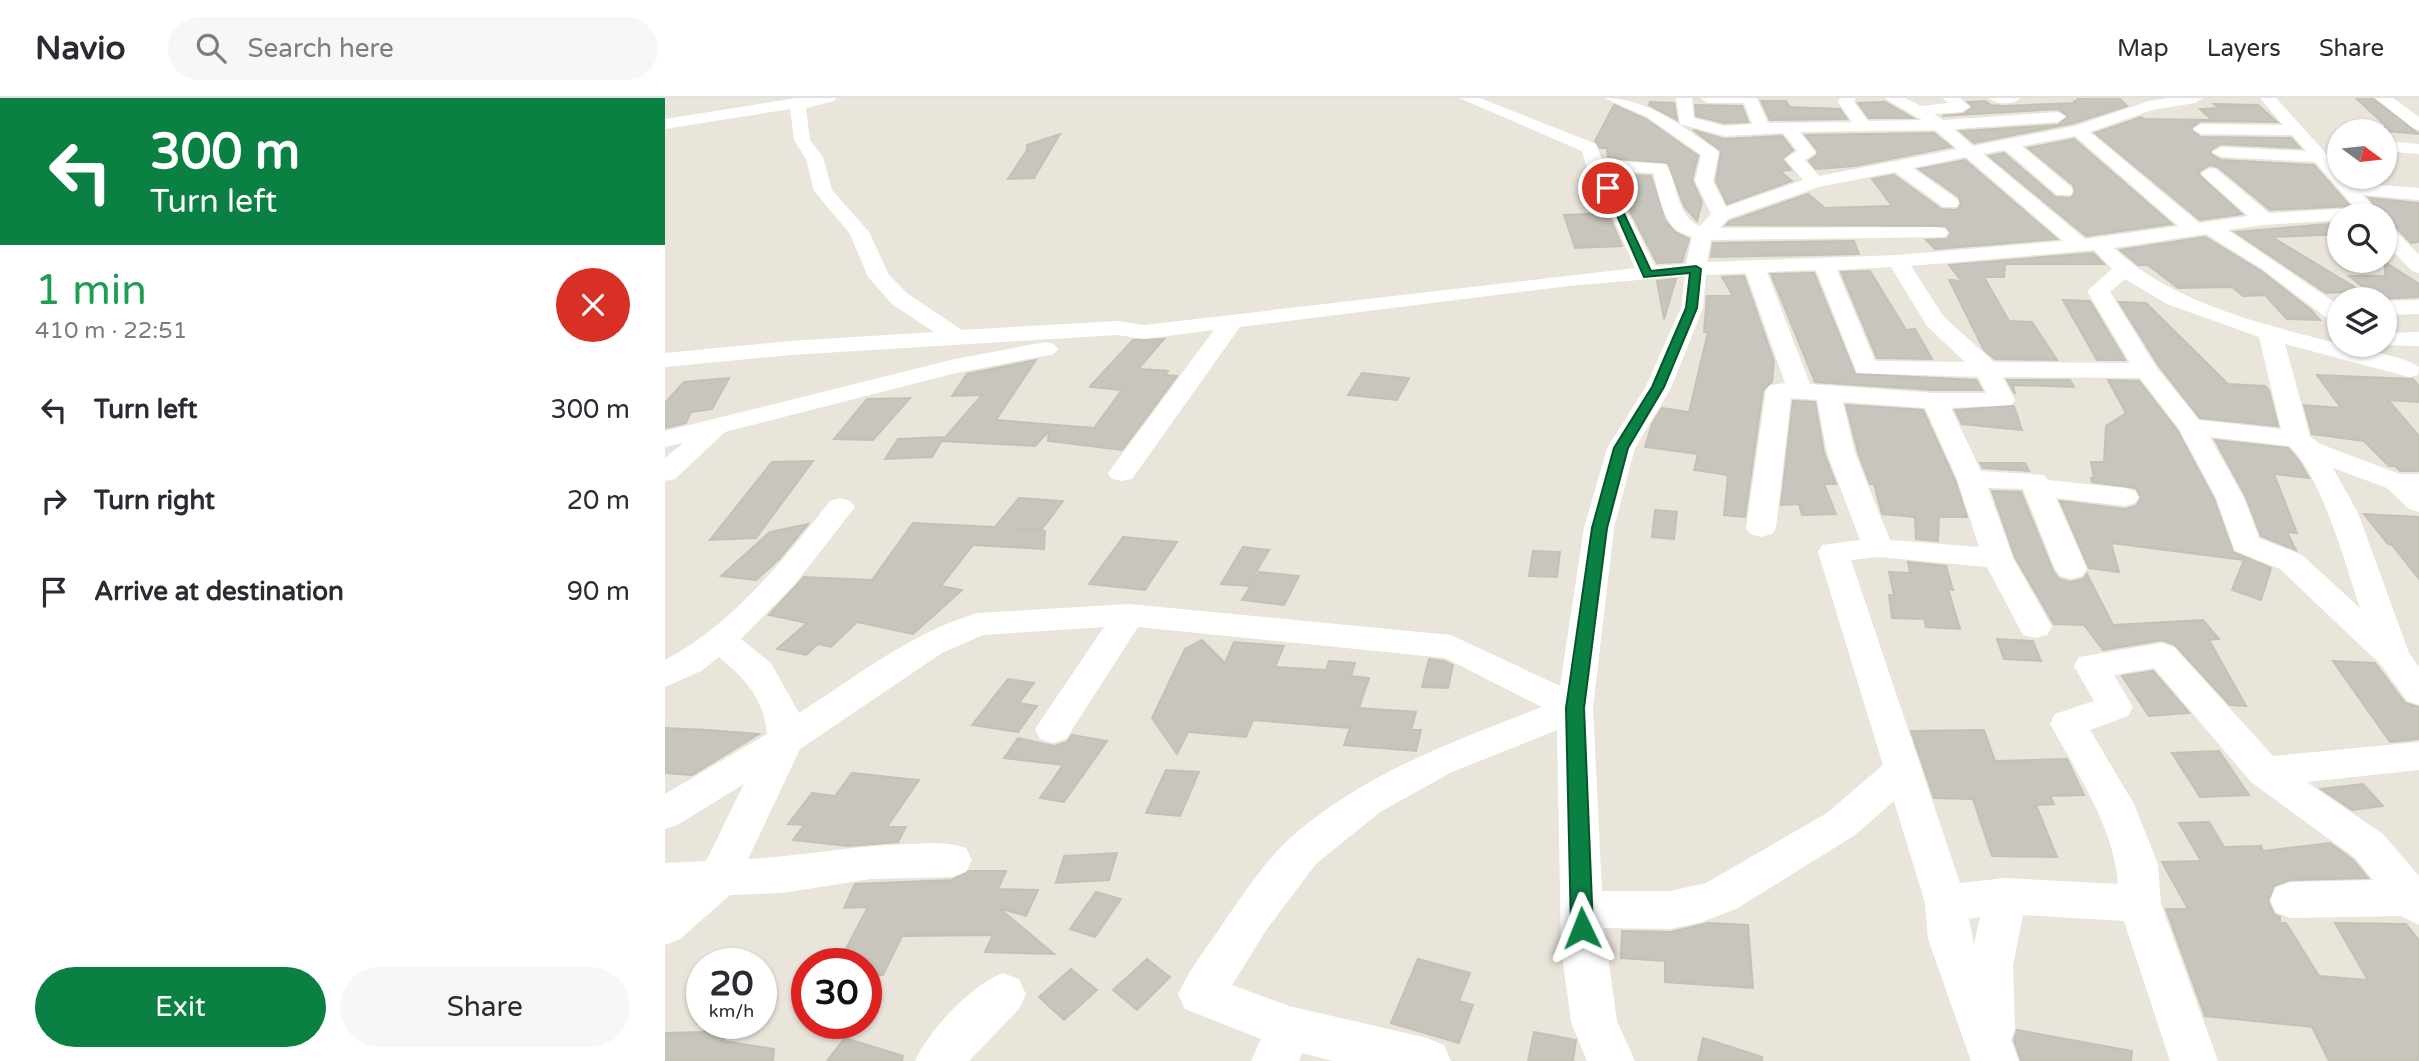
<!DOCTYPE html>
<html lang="en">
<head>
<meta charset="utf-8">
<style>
	body { margin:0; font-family:"Varela Round",sans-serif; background:#f7f7f7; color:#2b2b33; height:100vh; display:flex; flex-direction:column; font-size:26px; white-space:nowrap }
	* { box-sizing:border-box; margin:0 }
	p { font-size:23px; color:#7c7c81 }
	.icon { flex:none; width:38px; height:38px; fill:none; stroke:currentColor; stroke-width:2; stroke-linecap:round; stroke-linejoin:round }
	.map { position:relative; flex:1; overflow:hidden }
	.panel { display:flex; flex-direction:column; background:#fff; width:665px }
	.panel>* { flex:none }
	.top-card { background:#0b8043; color:#fff; overflow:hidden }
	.needle { width:46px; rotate:105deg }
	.tools { position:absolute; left:1662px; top:21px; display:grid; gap:14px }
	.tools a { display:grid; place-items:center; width:70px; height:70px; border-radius:50%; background:#fff; box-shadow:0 2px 5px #0004; font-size:35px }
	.speed { position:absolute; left:21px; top:850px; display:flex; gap:14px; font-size:35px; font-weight:700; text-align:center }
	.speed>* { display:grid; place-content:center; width:91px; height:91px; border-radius:50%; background:#fff; box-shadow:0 2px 5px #0004; line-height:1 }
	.speed small { font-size:18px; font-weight:400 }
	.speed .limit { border:10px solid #d22; background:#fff; color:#111 }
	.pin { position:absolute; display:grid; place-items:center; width:60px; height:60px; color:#fff; margin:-30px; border:4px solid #fff; border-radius:50%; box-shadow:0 2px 7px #0007 }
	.me { position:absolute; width:77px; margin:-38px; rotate:358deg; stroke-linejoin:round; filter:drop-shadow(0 0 5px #0008) }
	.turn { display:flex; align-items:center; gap:24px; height:147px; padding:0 35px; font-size:32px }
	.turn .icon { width:91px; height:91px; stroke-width:2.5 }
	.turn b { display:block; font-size:49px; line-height:60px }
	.round { display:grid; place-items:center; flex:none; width:74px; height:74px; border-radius:37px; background:#f7f7f7 }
	.summary { display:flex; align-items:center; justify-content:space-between; height:119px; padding:0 35px }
	h1 { font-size:42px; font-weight:600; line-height:52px; color:#1e9e55 }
	.primary-button { display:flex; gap:14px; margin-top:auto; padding:14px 35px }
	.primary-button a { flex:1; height:80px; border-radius:42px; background:#0b8043; color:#fff; font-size:28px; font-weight:600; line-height:80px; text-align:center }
	.primary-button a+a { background:#f7f7f7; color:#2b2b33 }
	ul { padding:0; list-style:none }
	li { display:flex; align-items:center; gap:21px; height:91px; padding:0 35px }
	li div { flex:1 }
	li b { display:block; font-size:26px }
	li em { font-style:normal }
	header { display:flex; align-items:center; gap:42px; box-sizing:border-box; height:98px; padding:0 35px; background:#fff; border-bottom:2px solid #e1e1e2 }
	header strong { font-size:33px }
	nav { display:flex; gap:38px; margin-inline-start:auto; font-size:24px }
	.search { width:490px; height:63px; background:#f7f7f7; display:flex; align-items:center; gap:18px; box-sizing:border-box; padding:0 24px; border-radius:38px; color:#7c7c81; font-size:26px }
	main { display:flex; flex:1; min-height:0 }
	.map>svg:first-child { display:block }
</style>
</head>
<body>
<header>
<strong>Navio</strong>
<div class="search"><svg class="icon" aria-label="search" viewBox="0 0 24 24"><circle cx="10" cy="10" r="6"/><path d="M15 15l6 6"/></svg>Search here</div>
<nav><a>Map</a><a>Layers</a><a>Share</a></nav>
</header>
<main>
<section class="panel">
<div class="top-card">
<div class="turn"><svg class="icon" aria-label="left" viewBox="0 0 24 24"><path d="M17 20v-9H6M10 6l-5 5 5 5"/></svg><div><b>300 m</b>Turn left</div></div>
</div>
<div class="summary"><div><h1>1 min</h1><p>410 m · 22:51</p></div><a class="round" style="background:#d93025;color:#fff"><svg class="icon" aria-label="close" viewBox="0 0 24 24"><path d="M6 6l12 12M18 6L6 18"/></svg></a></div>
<ul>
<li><svg class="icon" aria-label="left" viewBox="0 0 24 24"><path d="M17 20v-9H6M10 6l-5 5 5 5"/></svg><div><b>Turn left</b></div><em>300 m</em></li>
<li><svg class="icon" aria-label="right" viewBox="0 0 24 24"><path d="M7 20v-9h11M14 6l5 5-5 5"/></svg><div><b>Turn right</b></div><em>20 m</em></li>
<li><svg class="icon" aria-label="arrive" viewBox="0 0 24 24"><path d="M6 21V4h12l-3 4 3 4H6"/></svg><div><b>Arrive at destination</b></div><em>90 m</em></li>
</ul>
<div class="primary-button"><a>Exit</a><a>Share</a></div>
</section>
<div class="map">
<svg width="1754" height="963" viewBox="0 0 1754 963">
	<rect width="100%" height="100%" fill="#eae5db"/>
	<path fill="#c8c4be" stroke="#c5c1b5" stroke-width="2" d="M1412 0H1454L1462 8 1409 25 1309 45 1295 33 1393 27 1403 18 1393 11 1277 18 1298 16 1308 9 1303 4 1320 3 1326 7 1340 8 1410 5 1409 3H1415Z
		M1691 0H1707L1754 36 1720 33V27Z
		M1096 3H1121L1125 9 1175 11 1182 21 1105 22Z
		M985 4 1009 5 1012 22 984 7Z
		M1220 4 1248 20H1204L1193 5Z
		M1549 6 1593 7 1612 24 1536 23 1527 29V33L1536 39 1626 40 1635 50 1556 46 1546 52V56L1556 62 1649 67 1685 108 1605 112 1553 69 1545 67 1535 73 1534 77 1577 116 1535 122 1430 35 1476 19 1479 21 1547 22 1535 11 1554 10Z
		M949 7 981 21 1033 58 1027 82 1037 104 1032 123 1019 108 1003 65 943 60 942 50H935L930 43Z
		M1030 7 1077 8 1083 24 1059 25 1031 18Z
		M1028 32 1059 41 1117 38 1128 52 1117 61 1126 72 1115 73 1127 83 1062 106 1051 83 1056 53Z
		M1269 35 1286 49 1190 68 1151 71 1144 63 1152 57 1153 53 1140 37Z
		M395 36 369 80 343 81 362 52V47Z
		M1409 41 1507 126 1421 138 1324 58 1339 55 1390 99 1406 100 1410 94 1408 87 1363 50Z
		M1300 62 1392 141 1270 151 1261 142 1282 141 1286 135 1281 128 1061 127 1065 123 1143 96 1160 110 1227 108 1207 81 1229 77 1276 111 1292 112 1296 106 1294 99 1254 71Z
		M946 76 986 78 1000 122 1010 134 1024 141 1017 164 992 165Z
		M1704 100 1754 105V144L1746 145 1729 127 1720 125V111H1713Z
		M943 115 957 148 910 150 899 117Z
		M1675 125V136L1607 139 1696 193 1661 195 1570 134Z
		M1540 139 1596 173 1646 212 1655 222 1622 221 1600 197 1578 198 1567 189 1513 190 1483 167H1473L1455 152Z
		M1189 143 1194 156 1046 159 1048 145Z
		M1428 155 1439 166H1340L1339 179H1319L1344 223 1367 224 1392 262 1330 261 1319 252 1284 182 1297 183 1284 167Z
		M1720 164 1754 186V199L1713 201 1684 178H1720Z
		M1205 173 1241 232 1250 231 1267 261 1212 260 1176 174Z
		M1149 175 1190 276 1311 282 1317 292H1270L1150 284 1106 176Z
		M1079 178 1109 263 1107 284 1098 292 1080 419 1059 417 1063 377 1029 372 1033 356 980 349 987 326 997 310 1024 314 1043 234H1039L1042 198H1068L1057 179Z
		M1011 181 999 221 992 183Z
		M1398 202 1425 203 1460 262H1432Z
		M1454 204 1481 205 1563 286 1600 288 1604 293 1613 328 1535 320 1494 268Z
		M499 241 473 271 503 273 500 277 512 278 457 352 383 343 384 333 370 348 277 343 317 297 287 298 302 276 371 262 331 322 429 330 457 292 425 289 427 286 468 242Z
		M697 275 744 280 732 302 683 297Z
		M1652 277 1748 281 1754 288V304L1723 302 1754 338V373H1735L1730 368H1724L1699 343 1647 336 1639 307 1676 310Z
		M64 280 47 311 26 314 21 325 0 330V305L19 284Z
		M1342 282H1405L1409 289 1348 287 1350 296Z
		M1443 282 1474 283 1512 332 1549 401 1568 454 1606 470 1596 502 1567 492 1579 462 1446 445 1454 474 1424 470 1395 403 1460 411 1471 408 1476 400 1471 390 1427 384 1426 380H1429L1426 364H1439L1441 328 1461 315Z
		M245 300 208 342 169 341 202 301Z
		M1128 303 1150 304 1159 355 1171 386H1159L1171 416 1137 417 1134 406 1116 407Z
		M1181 307 1258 312 1290 382 1302 419H1274L1273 443 1251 441 1250 419 1217 416 1209 386H1205L1193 354Z
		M1349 308 1357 332 1297 326 1290 312Z
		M279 339 267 359 220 361 233 341Z
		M1550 342 1623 350 1634 363 1644 380 1609 376 1632 435 1622 434 1631 452 1596 438 1581 399Z
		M148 363 91 440 45 442 107 364Z
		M1315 365H1360L1364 373 1318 370Z
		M1327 393 1356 394 1388 473 1394 481 1405 484 1418 481 1422 476 1448 527 1538 522 1554 541 1544 542 1581 608 1565 607 1510 547 1497 542 1438 552 1419 527 1389 526 1350 459Z
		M354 400 398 403 377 431H354L380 433 379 451 308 447 276 488 297 492 248 536 192 524 166 549 153 546 141 557 112 551 142 525 104 517 139 479 207 482 248 425 330 429Z
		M990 412 1012 414 1009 441 987 439Z
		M1699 416 1754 419V481L1727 447 1723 446Z
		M143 426 114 461 91 482 56 478 105 434Z
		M458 439 512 444 480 492 424 486Z
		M578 449 604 452 583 488 556 486Z
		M868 453 895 454 892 479 864 478Z
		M1243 464 1281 468 1288 492 1283 491 1295 531 1261 529 1259 521 1227 520 1224 497H1229L1224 474 1245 475Z
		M594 474 634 478 619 507 577 502Z
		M1332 541 1368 543 1376 563 1339 561Z
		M537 542 560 565 569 544 619 548 610 569 661 572 664 563 690 565 686 578 704 580 694 610 751 614 746 632H756L751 653 679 647 685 630 588 622 581 639 523 634 512 656 487 620 520 551Z
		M764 561 779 563 788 567 783 590 757 589Z
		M1668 563 1710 565 1740 605 1754 609V641L1725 644Z
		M1488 573 1524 615 1484 618 1457 578Z
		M343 581 369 585 354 605 372 608 353 634 307 627Z
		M0 630 43 632 94 636 27 677 0 675Z
		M1319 632 1330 663 1402 661 1419 697 1385 698 1389 706 1371 707 1392 759 1327 758 1308 701 1269 700 1246 633Z
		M407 637 442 643 399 704 375 700 398 667 339 660 353 640 389 648 402 644Z
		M1554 653 1584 697 1535 699 1507 655Z
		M501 672 534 674 515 718 481 715Z
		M187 675 254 682 222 729H241L233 744 183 748 128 742 139 727 123 726 147 695 170 698Z
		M1698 686 1718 708 1687 712 1656 691Z
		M1544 724 1559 749 1596 748 1598 753 1665 745 1688 762 1703 780 1625 782 1609 788 1603 803 1609 816 1615 819V825H1621L1654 878 1703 882 1670 825 1741 826 1754 842V963H1664L1647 929 1540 918 1501 811H1523L1497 764 1536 763 1514 725Z
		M452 755 444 782 391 785 399 758Z
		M304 773H341L333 791 373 792 361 818 334 810 389 856 320 854 328 837 237 838 218 877H201V866H173L203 809 179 810 190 786 287 782Z
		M431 794 456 801 430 839 405 831Z
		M1043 825 1083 827 1088 890 1000 884V863L956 860 957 833 1006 834Z
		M482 861 505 879 472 912 448 892Z
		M753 861 805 875 794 903 808 907 794 945 726 925Z
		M406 871 432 892 399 922 374 899Z
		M45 926H71L58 943 109 951 108 963H0V935L38 934Z
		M1352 932 1467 953 1466 963H1356L1349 942Z
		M869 934 911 942 908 963H863Z
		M180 940 238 958 237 963H162Z
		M1038 940 1097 959V963H1033Z"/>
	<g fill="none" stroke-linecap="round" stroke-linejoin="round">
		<path fill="#fff" fill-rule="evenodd" d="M131 0H172L169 3 141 10 145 42 158 59 167 92 204 134 224 177 243 196 297 232 452 223 479 227 970 170 945 113 921 67 917 53 794 0H815L931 46 937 62 1001 66C1013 86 1011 118 1035 128L1046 116 1030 83 1036 57 982 19 939 0C983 0 1016 28 1051 51L1054 55 1048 83 1061 109 1138 82 1120 61 1132 53 1118 35 1059 38 1015 26 1011 0H1027L1029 20 1059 28 1087 26 1079 5H1043L1035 0H1092L1103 25 1187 24 1173 4 1175 0H1191L1189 4 1203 23 1257 22 1219 0H1240L1256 8 1283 5 1278 0H1295L1305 9 1297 14 1269 16 1278 22 1393 14 1401 19 1393 24 1289 31 1308 48 1410 28 1484 3 1503 0H1538L1530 5 1487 12 1425 34 1534 125 1583 118 1539 79 1536 75 1545 70 1551 71 1604 115 1690 110 1650 64 1556 59 1547 54 1556 49 1641 53 1627 37 1536 36 1528 31 1536 26 1618 27 1595 0H1611L1675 71V79H1682L1688 85 1754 90V102L1698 97 1715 117H1675V122L1599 127 1563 132 1675 208V226L1667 224 1597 171 1541 136 1449 150C1508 207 1606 228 1683 248 1704 254 1736 257 1754 269L1753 277 1744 279 1620 246 1645 338 1655 346 1735 376H1754V414L1744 411 1722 390 1668 370 1693 415 1744 555 1754 569V607L1742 603 1717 568 1615 471 1570 453 1551 400 1514 331 1475 280 1338 279 1350 302 1346 307 1286 310 1316 373 1379 377 1383 382 1460 390 1470 393 1474 399 1470 405 1460 408 1391 400 1422 471 1417 478 1406 481 1395 478 1390 471 1358 391 1323 390 1348 460 1387 529 1382 537 1370 540 1358 537 1322 469 1213 459 1186 462 1295 785 1341 780 1453 786C1449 729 1412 675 1385 626L1390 616 1429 603 1409 568 1414 559 1497 545 1509 549 1608 658 1754 644V672L1642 684 1718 736 1754 778V827L1736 818 1626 820 1611 815 1605 802 1611 789 1626 784 1708 782 1690 760 1586 684 1489 570 1449 577 1468 609 1463 618 1425 632 1469 706 1493 766 1496 806 1553 963H1505L1459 823 1358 817 1348 867 1350 931 1346 942 1354 963H1306L1263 841 1260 805 1229 703 1190 737 1071 811 1034 825 1005 831 939 830 952 923 970 963H922L906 924 896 849 892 632 787 674 715 714 651 766 602 831 567 887 624 908 762 940 779 947 786 963H668L637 955 634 963H586L596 941 520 911 513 896C525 870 543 848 559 824 577 798 601 762 624 741 697 676 787 644 877 609L780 560 473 529 401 641 388 645 375 641 370 631 439 529 318 537 277 555 135 651 83 761C138 758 192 747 247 746 266 745 283 744 301 750L307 762 301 774 287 779 205 781 118 795 65 797 15 841 0 847V765L41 763 79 686 14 726 0 731V696L102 636C98 599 81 582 54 559L36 573 0 589V562C67 527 119 461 165 403L175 400 185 403 190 409 130 486 76 541 106 565 134 615C191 579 248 533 313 515L464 506 786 537 895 588 919 430 942 350 980 290 1016 210 1020 178 904 188 575 229 467 381 457 383 447 381 443 375 549 232 479 241 452 237 126 257 0 269V255L126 243 269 234 227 206 203 179 185 136 149 93 141 61 129 42 125 11 0 31V21ZM1270 32 1292 51 1154 78 1140 62 1151 55 1135 34ZM1410 38 1513 128 1420 141 1318 56 1340 52 1392 97H1406L1408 93 1406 89 1357 48ZM1301 59 1398 143 1232 157 1042 164 1046 142 1280 139 1283 135 1280 131 1273 129 1055 130 1063 121 1154 89 1230 74 1278 109H1292L1294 105 1292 101 1248 70ZM942 73 988 75C993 92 997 121 1011 132 1015 135 1023 137 1027 139L1021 166 990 168ZM1429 152 1447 171 1422 193 1465 265 1329 264 1279 219 1246 168ZM1226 169 1262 228 1300 264 1210 263 1172 172ZM1151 172 1192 275 1313 279 1321 295H1270L1145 286 1102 174ZM1081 175 1120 285 1105 287 1101 292 1081 430 1085 436 1096 439 1107 436 1111 430 1126 300 1152 302 1162 355 1195 442 1157 447 1153 454 1218 667 1162 715 1041 785 1005 793H937L928 610 949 430 970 350 1006 290 1038 210 1041 177ZM1460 181 1502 206 1594 239 1616 331 1534 322 1492 270 1445 194ZM1178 304 1260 310 1292 381 1314 449 1225 442 1190 355ZM1545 339 1624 348C1656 376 1681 468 1695 510L1637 457 1594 440 1579 400ZM1315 819 1309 846 1304 821Z
			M1324 0H1356C1349 7 1331 7 1324 0Z
			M1710 0H1728L1754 19V32L1748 30Z
			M1720 43 1754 46V56L1720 53Z
			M1720 127 1727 129 1754 157V175L1747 173 1720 145Z
			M1754 202V216L1720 217V203Z
			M1754 234V248L1712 247H1720V235Z
			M381 244 389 246 393 251 389 256 291 275 60 334 10 381 0 383V360L18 345 0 349V333L290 261Z
			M338 875 354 881 361 896 354 911 304 963H250C264 932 306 887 338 875Z"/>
	</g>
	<path fill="#0b8043" stroke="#07532c" stroke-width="2" d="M939 88 947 90 986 173 1031 168 1036 171 1032 210 999 289 963 350 942 430 919 610 928 830 925 837 917 839 910 837 906 830 901 610 927 430 949 350 987 289 1021 210 1025 175 979 179Z"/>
</svg>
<div class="tools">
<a><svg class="needle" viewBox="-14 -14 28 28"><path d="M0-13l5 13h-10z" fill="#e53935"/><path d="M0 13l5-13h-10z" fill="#7c7c81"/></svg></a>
<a><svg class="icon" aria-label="search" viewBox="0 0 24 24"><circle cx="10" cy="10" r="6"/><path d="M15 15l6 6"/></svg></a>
<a><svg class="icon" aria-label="layers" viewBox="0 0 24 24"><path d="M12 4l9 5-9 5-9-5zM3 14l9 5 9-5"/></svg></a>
</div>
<div class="speed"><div>20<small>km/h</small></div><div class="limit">30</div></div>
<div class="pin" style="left:943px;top:90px;background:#d93025"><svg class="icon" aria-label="arrive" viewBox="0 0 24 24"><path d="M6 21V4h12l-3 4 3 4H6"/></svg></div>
<svg class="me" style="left:917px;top:830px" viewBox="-20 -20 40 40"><path d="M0-17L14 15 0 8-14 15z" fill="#0b8043" stroke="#fff" stroke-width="4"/></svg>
</div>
</main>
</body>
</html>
